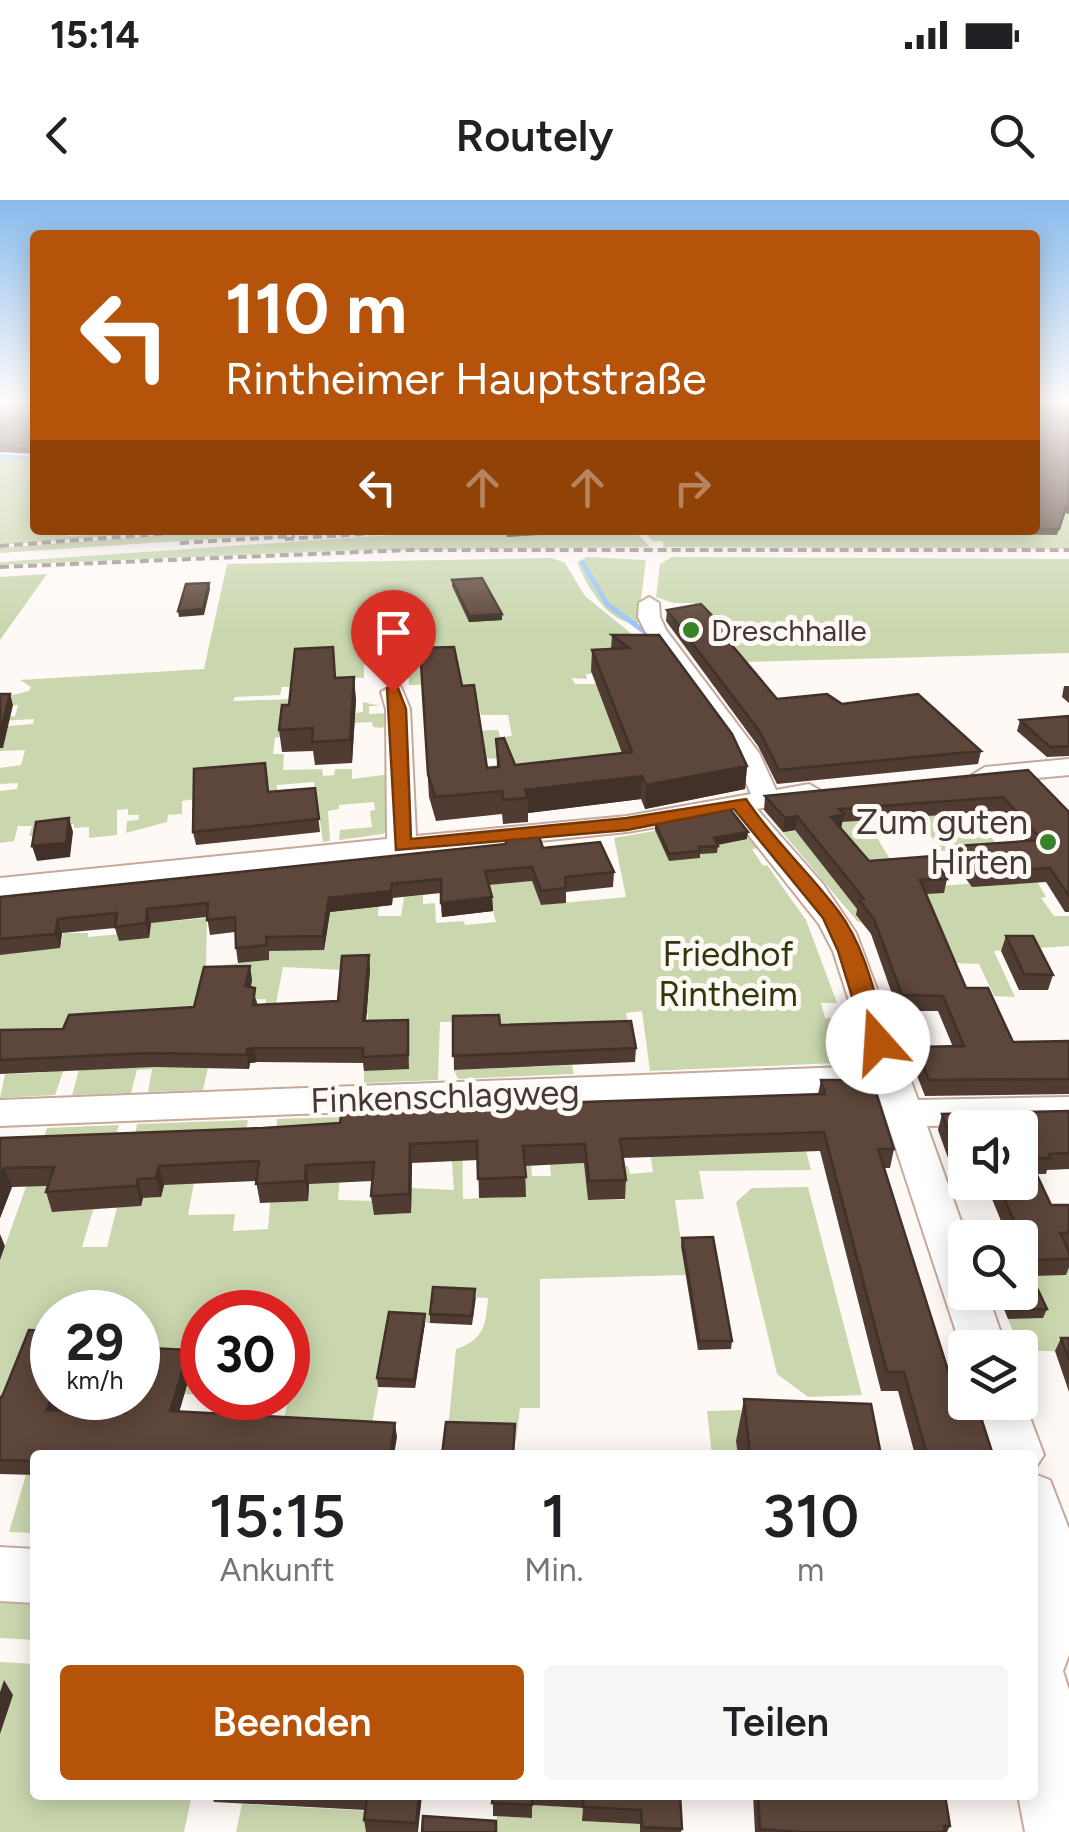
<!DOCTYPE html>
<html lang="de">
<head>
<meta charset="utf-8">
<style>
	body { margin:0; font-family:Figtree,sans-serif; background:#f6f6f6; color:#202124; height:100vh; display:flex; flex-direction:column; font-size:38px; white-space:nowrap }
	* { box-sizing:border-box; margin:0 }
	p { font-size:32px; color:#757577 }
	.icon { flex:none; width:55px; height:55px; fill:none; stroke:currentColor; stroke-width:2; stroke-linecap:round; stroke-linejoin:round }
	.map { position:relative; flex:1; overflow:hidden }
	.panel { position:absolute; left:30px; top:1250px; width:1008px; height:350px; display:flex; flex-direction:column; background:#fff; border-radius:10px; box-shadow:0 5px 25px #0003 }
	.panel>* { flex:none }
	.hud { position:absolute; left:30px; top:30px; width:1010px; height:305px; border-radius:10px; box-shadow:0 5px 25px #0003; background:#b45309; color:#fff; overflow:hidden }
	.controls { position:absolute; left:948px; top:910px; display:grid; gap:20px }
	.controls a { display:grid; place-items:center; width:90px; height:90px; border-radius:10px; background:#fff; box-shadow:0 5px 25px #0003; font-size:50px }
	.speed { position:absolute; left:30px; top:1090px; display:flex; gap:20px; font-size:50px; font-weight:700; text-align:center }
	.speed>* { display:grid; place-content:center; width:130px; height:130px; border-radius:50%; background:#fff; box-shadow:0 5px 25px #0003; line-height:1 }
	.speed small { font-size:25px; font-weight:400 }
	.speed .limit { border:15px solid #d22; background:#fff; color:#111 }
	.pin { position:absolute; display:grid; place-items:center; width:85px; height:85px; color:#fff; margin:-102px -42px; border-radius:50% 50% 50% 0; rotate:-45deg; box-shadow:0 0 10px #0007 }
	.pin .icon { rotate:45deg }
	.me { position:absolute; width:110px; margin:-55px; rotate:341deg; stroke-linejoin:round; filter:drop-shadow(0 0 8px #0008) }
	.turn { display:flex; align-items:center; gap:35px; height:210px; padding:0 30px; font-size:45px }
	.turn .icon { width:130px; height:130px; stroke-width:2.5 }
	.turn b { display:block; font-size:70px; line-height:85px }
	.lanes { display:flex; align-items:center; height:95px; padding:0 30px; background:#0003; justify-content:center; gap:50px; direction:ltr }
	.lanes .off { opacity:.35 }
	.eta { display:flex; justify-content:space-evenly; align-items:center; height:170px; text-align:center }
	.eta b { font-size:60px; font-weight:600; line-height:70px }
	.action { display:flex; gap:20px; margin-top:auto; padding:20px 30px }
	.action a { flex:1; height:115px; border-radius:10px; background:#b45309; color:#fff; font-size:40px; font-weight:600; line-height:115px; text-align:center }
	.action a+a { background:#f6f6f6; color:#202124 }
	.status { display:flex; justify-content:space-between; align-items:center; height:70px; padding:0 50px; background:#fff; direction:ltr }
	.status svg { height:28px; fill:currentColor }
	header { display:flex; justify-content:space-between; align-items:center; height:130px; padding:0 30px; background:#fff; font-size:45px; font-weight:600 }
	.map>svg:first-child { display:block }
</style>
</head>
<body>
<div class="status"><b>15:14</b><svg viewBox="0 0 49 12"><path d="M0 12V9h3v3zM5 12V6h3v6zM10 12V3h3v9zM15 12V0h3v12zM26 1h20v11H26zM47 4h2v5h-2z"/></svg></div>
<header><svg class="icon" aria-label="back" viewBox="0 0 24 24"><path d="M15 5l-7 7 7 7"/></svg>Routely<svg class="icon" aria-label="search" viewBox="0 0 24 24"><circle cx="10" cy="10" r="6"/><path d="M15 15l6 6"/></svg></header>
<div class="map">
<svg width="1069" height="1632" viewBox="0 0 1069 1632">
	<rect width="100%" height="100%" fill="#fff9f6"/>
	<path fill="#cad7ae" d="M0 256 35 258V330H145L66 335 69 336 183 330 0 345Z
		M1069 301V349L663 347V341H653L643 330H1035Z
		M231 330H347L0 353V348Z
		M464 330H634L650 347 331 351 0 365V362Z
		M587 357 646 360 638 423C608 425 587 386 577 362Z
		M672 357 1069 359V453L745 462 693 403H673L656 397 660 364Z
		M552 358 565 363 585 396 665 461 622 473 586 474 587 479 572 478 575 484H597L625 559 487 578 486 566 513 564V558L481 559 472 531 498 530 500 537 512 536 508 515H481L479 507H460L451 484 409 485V478L389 479 384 464 364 465V478L335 477 296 487H282L280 495 235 497 233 501 296 499 356 513 363 512V502L380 506H369V514L389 513 383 528 373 527 372 522 355 523V519L275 538 273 554H284L283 570 322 569 323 576 334 575 335 569H352V579L391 574 387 630 383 634 339 640 340 630 372 627 370 611 375 610 374 602 339 605V609L328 611 330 641 323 642 314 582 277 585 278 615 195 599 182 601V614L168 615 167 622 126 633 127 621 138 620 139 615H128V609L117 610V635L89 638V627L74 628V624L48 626 40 636H29L32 626H18L14 641 0 643V591L17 589 18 583 0 584V568L21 565 25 550 0 551V548L8 526 33 524 34 519 0 521V517L15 516 18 505 0 506V498L29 491 31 487 20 480 204 469 227 364Z
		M47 374 0 440V377Z
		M963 592 980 615 975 617 1028 683H1038L1046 697 1041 698 1054 716H1069V746L994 751 1015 797 994 796 979 764 955 763 856 716 863 724 857 721 772 620 774 615 837 623 865 618 893 664 939 686 979 683 978 649 941 651 917 616Z
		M706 622 731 642 750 638 759 648 752 649 763 666 767 665 806 720 837 803H821L825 818 843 819 859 862 650 871 642 811 626 813 630 835 531 867 572 865 574 874 458 879 454 870 502 868 453 822H440L438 880 364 883V871L409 868V834L367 835 368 814H349L343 770 283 767 273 820H262L266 799 223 801 203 890 148 892 152 869 137 870 131 893 72 895 79 870 73 843 55 895 0 898 5 874 42 873 54 844 0 856V735L60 748 63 733H88V737L120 734 119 741 149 738 152 715 173 721 207 718 206 767 268 760V745L324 750 330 712 365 708 379 700 378 716H401L404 697 423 695V704L435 703 436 723 464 721 465 725 496 722 486 685 532 681 541 705 626 697 614 638Z
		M793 900 811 970 699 971 704 999 675 1000 686 1075 540 1079V1208H520L516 1241 447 1238 456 1149C484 1140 486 1125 488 1098L434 1095 430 1123 390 1121 370 1236 276 1255 287 1205 269 1204 263 1230 224 1228 233 1198H288V1112H202V1195L185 1194 193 1165 138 1172V1112H52V1145L0 1211V1060L47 928 119 925 82 1047H107L117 1007 141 1006 143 998 161 997 132 953 137 924 248 920 243 948 200 951 188 1015 235 1014 233 1031 268 1029 277 919 377 916 344 929 338 1000 375 1001V1015L410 1013 411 988 454 990 449 925 462 912 463 999 525 996 522 952 527 910 532 976H551L550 964 586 963 588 1000H624L620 967 628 966 630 974 653 972 644 917Z
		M808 987 862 1195 808 1197 777 1174 736 1002 752 988Z
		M1069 1015V1152L1020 1150 1008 1119 1043 1117 1025 1076Z
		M741 1210 738 1255H712L707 1211Z
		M26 1275H35V1333L9 1332Z
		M0 1393 35 1395V1440L0 1438Z
		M0 1462 35 1464V1595H192L184 1632H0Z
		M242 1604 370 1611 367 1632H236Z
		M532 1605 583 1608V1621L640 1624V1632H496L497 1616 531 1618Z"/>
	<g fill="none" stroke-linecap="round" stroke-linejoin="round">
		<path stroke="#9ac5f5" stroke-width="4" d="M0 256 35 259"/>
		<path stroke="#9ac5f5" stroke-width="5" d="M583 363 606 402
			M607 404 657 441"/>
		<defs>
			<path id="minor" d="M649 397 659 403 660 417 666 430 759 553 776 590 809 584 823 592 819 598 757 609 823 684 856 733 918 900 1069 897V923L927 926 967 1038 965 1092H987L1006 1148H965V1159L877 891 0 926V900L870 866 833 751 819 724 732 614 627 632 0 696V678L387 639 386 509 381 492 393 485 401 487 410 509 416 636 627 616 751 594 733 554 645 431 638 417 639 403Z
				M1069 559V575L985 583 972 575 985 567Z
				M1020 1191 1044 1255 1032 1273V1255H994L977 1202H1020Z
				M1032 1273 1050 1280 1069 1329V1405L1046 1409 1032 1403Z
				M0 1347 35 1349V1403L0 1401Z"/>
			<path id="tertiary" d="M1060 1349 1069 1353V1455L1063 1471 1069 1490V1632H1025L1018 1595H1032V1368L1037 1359Z"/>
		</defs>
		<use href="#minor" stroke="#c5a99d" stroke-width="4"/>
		<use href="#tertiary" stroke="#c5a99d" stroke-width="4"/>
		<use href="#minor" fill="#fff" fill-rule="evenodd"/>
		<use href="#tertiary" fill="#fff" fill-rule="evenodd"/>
		<path stroke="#9b938f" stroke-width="4" stroke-dasharray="9 5" stroke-linecap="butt" d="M285 339 424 330
			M180 343 295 336
			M0 346 198 331
			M0 367 409 350H1069"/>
	</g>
	<path fill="#503c33" d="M0 201H35V254L0 252Z
		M1035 201H1069V314L1065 313 1057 335 958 334 956 330H1035Z
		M504 330H621L507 337Z
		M452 380 502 420 469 422 452 386Z
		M667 410 725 437 777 499 842 504 981 551 978 564 777 584 758 546 666 421Z
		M612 435H659L747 566 745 589 645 609 641 599 528 613V622L503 624 502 614 436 621 429 597 420 448 462 486 487 568 497 567 496 539 515 565 622 553 591 471 592 450 611 449Z
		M336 478 356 499 352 563 315 565 313 551 282 552 279 530 289 505Z
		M1064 486H1069V503L1062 497Z
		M1069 516V556L1047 557 1017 531 1020 520Z
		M1028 570 1069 612V712H1065L1046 682 972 687 952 660 956 646 1026 641 999 611 842 622 841 628 869 661 947 679 944 693 926 694 966 788 1013 842 1069 841V894L925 896 912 863 916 847H953L938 811H898L871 734 856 715 857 709 795 630 783 632 764 610 765 596Z
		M315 588 320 632 196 645 193 632Z
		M655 623 747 639 718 645 717 653 700 654V658L669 661 655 630Z
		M505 634 614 672 613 687 566 692V703L541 705 532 681 489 685 492 697 493 711 442 717 441 693 393 698 392 705 330 712 324 750 269 751V760L238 763 236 748 235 732 210 735 207 717 151 723 149 738 119 741 115 728 62 733 60 748 0 755V697L506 644Z
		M1006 736 1053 775 1048 790H1019L1001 751Z
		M370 769 366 821 408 820 409 869 364 871 363 863 257 862 250 863 249 869 154 867 0 874V830L63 829 194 807 252 779 251 787 257 802V805L338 801Z
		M453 816 636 848 635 862 454 870Z
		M821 880 894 949 890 968H884L958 1202 993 1255H915L898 1191H881L820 951 623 958 626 980 625 999 588 1000 584 963 525 966 526 997 479 998 478 960 412 963 411 1013 374 1015 371 996 372 981 309 984 308 1001 260 1003 256 981 164 985 161 997 143 998 141 1006 52 1012 46 992 48 986 12 987 0 1018V938L263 928 818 894Z
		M1069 911V969L1047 970 1046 974H1036L1051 1005H1069V1067L1066 1075 1032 1076 1047 1109 1043 1118 1008 1119 997 1092H1020L1024 1073 1020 1064V1038H1008L985 982H1020L965 928V968L952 969 938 930 942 914Z
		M682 1038 732 1141 731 1149 698 1150 681 1046Z
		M476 1097 472 1125 430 1123V1114Z
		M425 1114V1123L415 1188 378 1187 377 1178Z
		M1061 1138H1069V1192L1055 1151Z
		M193 1165 179 1212 397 1237 35 1255V1275L0 1274V1197L58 1211 126 1213Z
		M744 1199 881 1255H738L736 1241Z
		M211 1595H422L418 1632H366L364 1620 365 1610 214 1602Z
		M493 1595H680L682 1629 681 1632H640V1624L582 1621 583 1608 532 1605V1618L493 1616Z
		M753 1595H945L950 1626 947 1632H755Z"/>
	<path fill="#413129" d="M209 383 210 389 204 415 179 417 178 411Z
		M502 414V420L469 422V416Z
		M354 477 356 499 352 563 350 540Z
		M10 494 13 505 3 548H0V534Z
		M747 566 745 589 645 609 646 585Z
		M642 576 641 599 528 613V598L525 590Z
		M844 614 841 629 831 617Z
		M797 616 795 630 783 632 785 618Z
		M69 618 73 632 70 657 37 661 32 646Z
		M748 632 747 639 713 645 714 638Z
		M392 684V705L330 712 324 750 323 736 329 698Z
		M492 697 493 711 442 717 441 703Z
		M147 709 151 723 149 738 146 723Z
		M58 719 62 733 60 748 55 734Z
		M369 755 370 769 365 835 363 821Z
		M250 766 252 779 248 800 245 786Z
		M254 848 257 862 250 863 249 869 247 855V849Z
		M410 944 412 963 411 1013 409 994Z
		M306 965 309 984 308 1001 305 981Z
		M159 966 164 985 161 997 156 978Z
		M4 968 12 987 0 1018V979Z
		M138 979 143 998 141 1006 136 986Z
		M0 1034 5 1046 0 1060Z
		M425 1114V1123L415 1188 414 1180Z
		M189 1150 193 1165 175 1226 170 1211Z
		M52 1195V1198H63L53 1224 47 1210Z
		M395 1223 397 1237 394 1255H390Z
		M4 1480 13 1495 0 1534V1492Z
		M419 1595H422L417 1632 416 1623Z"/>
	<path fill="#5d463b" stroke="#413129" stroke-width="2.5" d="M0 201H35V249L0 247Z
		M1035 201H1069V307H1066L1059 329H1035Z
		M482 378 502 414 469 416 452 380Z
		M209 383 203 409 178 411 186 384Z
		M701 404 724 428 725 437 777 499 827 494 842 504 918 494 981 551 779 570 760 532 667 410Z
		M612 435H659L732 534 747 566 646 585 642 576 525 590 528 598 503 600 502 591 435 597 428 574 420 448 454 447 462 486 474 485 487 568 499 567 496 539 504 538 515 565 632 552 592 450 629 448Z
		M333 447 335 478 354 477 350 540 312 542 313 528 279 530 282 505H289L295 449Z
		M0 494H10L0 534Z
		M1069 516V546L1050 547 1020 520Z
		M265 563 268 592 315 588 319 619 193 632 194 569Z
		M1028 570 1069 612V696L1050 668 975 673 956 646 1042 640 1003 597 839 609 844 614 831 617 869 661 933 656 947 679 920 680 966 788H988L1013 842 1069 841V879L929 880 916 847 964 846 943 796 902 795 874 719 859 700 864 699 797 616 785 618 765 596Z
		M730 609 748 632 714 638 718 646 699 647 700 651 669 654 655 623Z
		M69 618 66 643 32 646 36 622Z
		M537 631 543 648 600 642 614 672 565 677 566 688 541 691 532 667 485 671 492 697 441 703V679L392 684 391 691 329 698 323 736 266 737 267 745 250 747 236 748 235 717 207 720 208 703 147 709 146 723 115 727 117 713 58 719 55 734 0 739V697L506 644 505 634Z
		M1006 736H1033L1053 775 1024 774Z
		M369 755 363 821 408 820V855L363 857V848H254L247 849V855L150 853 0 860V830L63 829 69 815 194 807 204 767 250 766 245 786 255 788 253 805 338 801 342 756Z
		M499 815 500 825 631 821 636 848 453 856V816Z
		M821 880H872L894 949H878L958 1202H976L993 1255H927L904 1172H887L824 932 620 939 626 980 589 981 585 944 523 946 526 977 478 979 477 941 410 944 409 994 371 996 374 962 306 965 305 981 256 984 259 961 159 966 156 978 138 979 136 986 46 992 54 967 4 968 0 979V938L263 928 340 923 342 910 825 894Z
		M1069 911V953L1049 954 1051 958H1029L1051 1005H1069V1033H1060L1069 1052V1059L1031 1060 997 982H1020V928H965V952L957 953 942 914Z
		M713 1037 732 1141H699L682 1038Z
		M1020 1073H1030L1047 1109 1011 1110 1004 1092H1020Z
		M433 1087 475 1089 472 1116 430 1114Z
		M389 1112 425 1114 414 1180 377 1178Z
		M29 1130 52 1131V1136L49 1145H52V1195L47 1210 126 1213 131 1198H138V1180L149 1148 189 1150 170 1211 395 1223 390 1255H35V1261L0 1260V1197H2Z
		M1061 1138H1069V1160Z
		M744 1199 871 1204 881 1255H750Z
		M446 1222 515 1224 513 1255H442Z
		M316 1595H419L416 1623 364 1620 367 1598Z
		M493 1595H532V1605L492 1603Z
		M584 1595H680L682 1629 642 1627 641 1610 583 1607Z
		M758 1595H945L950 1626H944L945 1632H800L760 1629Z
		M423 1616 496 1621V1632H422Z"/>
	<linearGradient id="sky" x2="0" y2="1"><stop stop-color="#89bbed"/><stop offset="0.47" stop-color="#fffcfb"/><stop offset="1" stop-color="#fffcfb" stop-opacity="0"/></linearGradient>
	<rect width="1069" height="429" fill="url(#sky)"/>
	<path fill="#b45309" stroke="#753606" stroke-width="2.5" d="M387 488H398L406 509 411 639 627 618 746 599C773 640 810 673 839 712 866 748 876 800 889 842L886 847H870L866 842 838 751 823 718 734 609 627 630 396 650Z"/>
	<g fill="#388229" stroke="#fff9f6" stroke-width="4">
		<circle cx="691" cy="430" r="10"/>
		<circle cx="1048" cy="642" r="10"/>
	</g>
	<g text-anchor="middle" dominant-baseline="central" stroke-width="10" stroke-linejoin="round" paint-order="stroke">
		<g font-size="30" fill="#443934" stroke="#fff9f6" text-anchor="start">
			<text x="711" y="430">Dreschhalle</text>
		</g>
		<g font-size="35" fill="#443934" stroke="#fff9f6" text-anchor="end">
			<text x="1028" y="622">Zum guten<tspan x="1028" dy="40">Hirten</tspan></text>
		</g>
		<g font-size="35" fill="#2d380b" stroke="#fff9f6">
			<text x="728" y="754">Friedhof<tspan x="728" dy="40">Rintheim</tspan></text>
		</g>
		<g font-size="35" fill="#443934" stroke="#fff9f6">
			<text transform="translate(445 896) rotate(-2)">Finkenschlagweg</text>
		</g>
	</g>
</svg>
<div class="controls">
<a><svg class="icon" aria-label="sound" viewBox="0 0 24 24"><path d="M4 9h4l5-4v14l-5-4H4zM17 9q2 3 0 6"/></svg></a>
<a><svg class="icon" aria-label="search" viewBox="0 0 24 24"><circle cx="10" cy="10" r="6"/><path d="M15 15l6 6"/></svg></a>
<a><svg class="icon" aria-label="layers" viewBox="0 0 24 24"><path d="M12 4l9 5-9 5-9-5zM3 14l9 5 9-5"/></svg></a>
</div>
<div class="speed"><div>29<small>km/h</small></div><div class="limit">30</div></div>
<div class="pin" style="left:393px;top:492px;background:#d93025"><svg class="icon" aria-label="arrive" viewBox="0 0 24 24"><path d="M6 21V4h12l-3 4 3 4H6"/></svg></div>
<svg class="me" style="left:878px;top:842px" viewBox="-20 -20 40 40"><circle r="19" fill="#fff"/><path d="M0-13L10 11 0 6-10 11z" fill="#b45309"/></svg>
<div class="hud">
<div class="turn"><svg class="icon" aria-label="left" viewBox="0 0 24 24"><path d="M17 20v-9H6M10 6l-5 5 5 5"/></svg><div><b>110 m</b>Rintheimer Hauptstraße</div></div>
<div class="lanes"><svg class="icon" aria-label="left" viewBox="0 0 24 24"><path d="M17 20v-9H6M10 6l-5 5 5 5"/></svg><svg class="icon off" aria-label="ahead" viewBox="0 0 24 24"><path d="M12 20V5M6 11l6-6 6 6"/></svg><svg class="icon off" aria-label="ahead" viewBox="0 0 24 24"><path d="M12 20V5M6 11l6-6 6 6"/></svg><svg class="icon off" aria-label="right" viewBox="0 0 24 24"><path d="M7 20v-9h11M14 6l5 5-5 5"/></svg></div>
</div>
<section class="panel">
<div class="eta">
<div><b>15:15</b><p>Ankunft</p></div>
<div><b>1</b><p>Min.</p></div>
<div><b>310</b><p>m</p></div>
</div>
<div class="action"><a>Beenden</a><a>Teilen</a></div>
</section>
</div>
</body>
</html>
